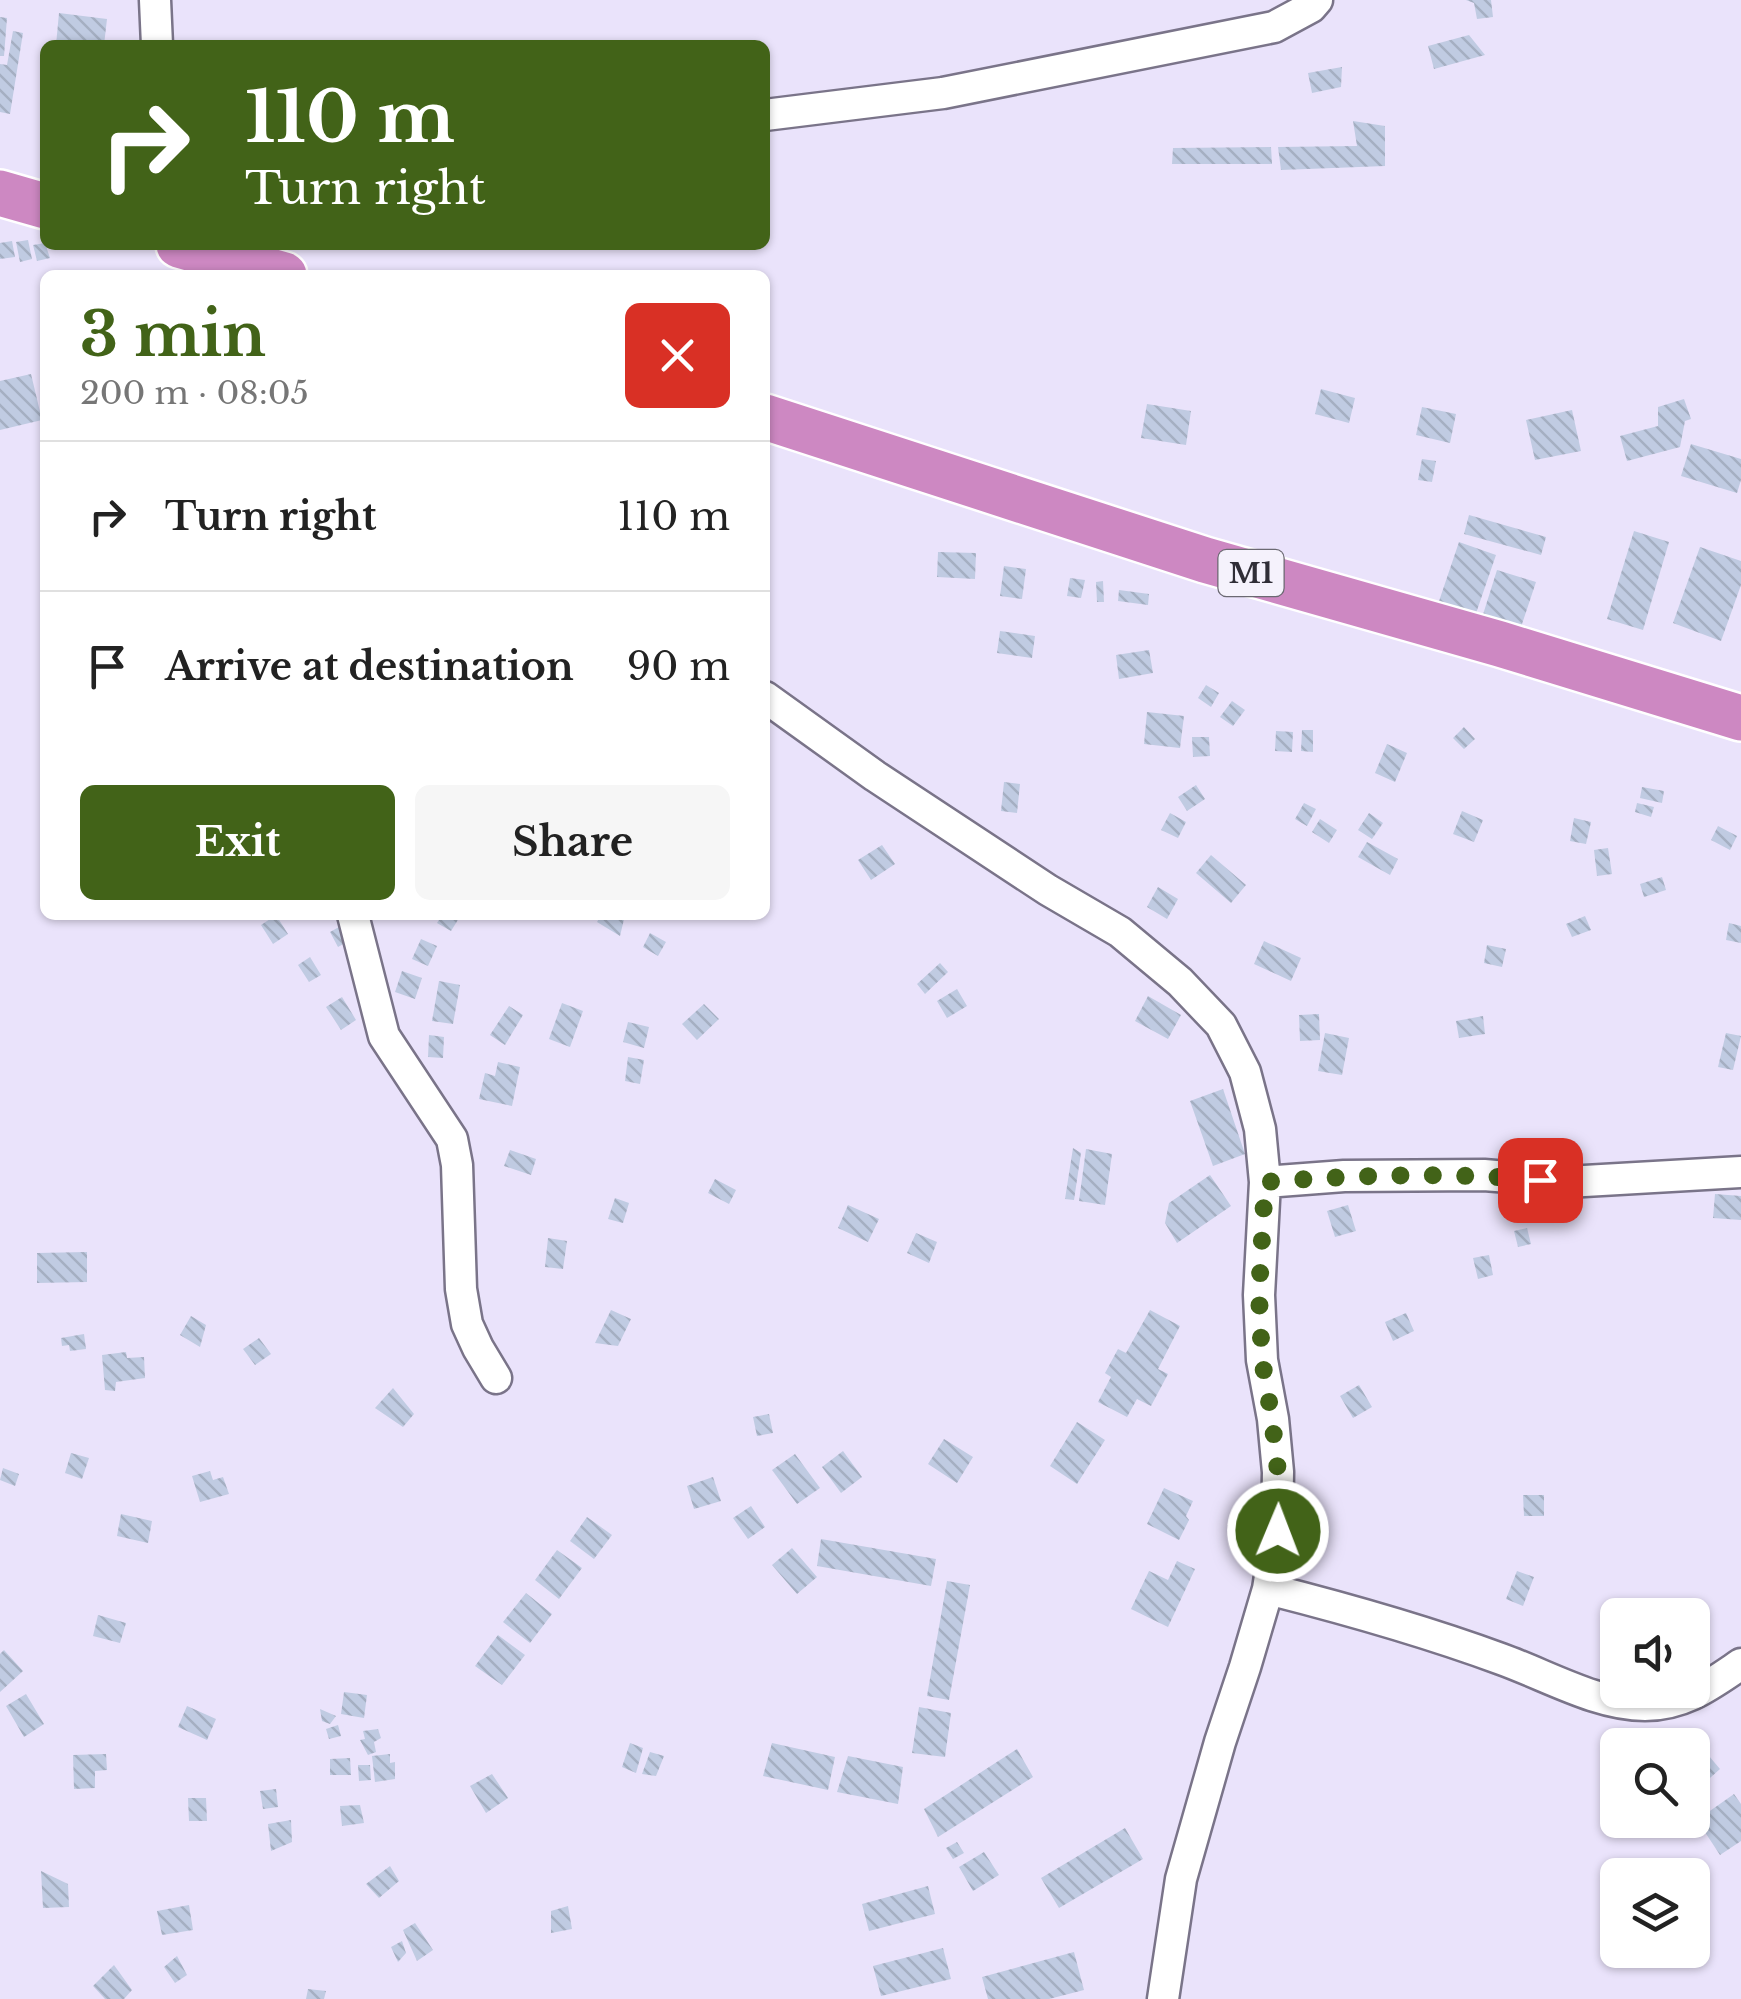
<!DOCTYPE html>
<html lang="en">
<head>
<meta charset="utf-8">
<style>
	body { margin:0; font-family:"Libre Baskerville",serif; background:#f6f6f6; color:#222; height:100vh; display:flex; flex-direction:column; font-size:38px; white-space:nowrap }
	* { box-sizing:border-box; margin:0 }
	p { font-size:32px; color:#767676 }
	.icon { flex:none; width:55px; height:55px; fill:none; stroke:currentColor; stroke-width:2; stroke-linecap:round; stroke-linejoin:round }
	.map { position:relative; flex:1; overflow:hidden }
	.drawer { position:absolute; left:40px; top:270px; width:730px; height:650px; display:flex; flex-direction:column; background:#fff; border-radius:15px; box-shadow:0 2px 8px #0004 }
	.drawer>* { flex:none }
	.guide { position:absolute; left:40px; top:40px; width:730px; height:210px; border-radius:15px; box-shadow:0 2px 8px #0004; background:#426318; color:#fff; overflow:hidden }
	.fabs { position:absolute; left:1600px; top:1598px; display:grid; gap:20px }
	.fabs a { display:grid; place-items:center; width:110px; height:110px; border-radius:15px; background:#fff; box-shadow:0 2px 8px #0004; font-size:50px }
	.pin { position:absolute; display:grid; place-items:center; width:85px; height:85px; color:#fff; margin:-42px; border-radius:20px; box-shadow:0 5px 15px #0006 }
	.me { position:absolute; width:110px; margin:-55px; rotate:1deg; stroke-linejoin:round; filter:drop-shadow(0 0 8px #0008) }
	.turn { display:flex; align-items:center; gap:35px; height:210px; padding:0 40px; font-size:45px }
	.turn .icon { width:130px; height:130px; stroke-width:2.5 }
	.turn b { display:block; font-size:70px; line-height:85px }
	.round { display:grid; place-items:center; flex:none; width:105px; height:105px; border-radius:15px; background:#f6f6f6 }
	.head { display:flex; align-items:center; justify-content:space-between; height:170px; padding:0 40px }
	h1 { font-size:60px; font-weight:700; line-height:75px; color:#426318 }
	.primary-button { display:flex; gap:20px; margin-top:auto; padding:20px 40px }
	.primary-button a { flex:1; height:115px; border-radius:15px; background:#426318; color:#fff; font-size:40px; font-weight:700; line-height:115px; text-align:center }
	.primary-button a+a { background:#f6f6f6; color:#222 }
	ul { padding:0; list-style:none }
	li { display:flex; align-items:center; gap:30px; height:150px; padding:0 40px; border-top:2px solid #e0e0e0 }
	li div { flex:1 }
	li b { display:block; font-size:38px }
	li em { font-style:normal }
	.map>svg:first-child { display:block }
</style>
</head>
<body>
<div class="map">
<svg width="1741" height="1999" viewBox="0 0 1741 1999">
	<defs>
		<pattern id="building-back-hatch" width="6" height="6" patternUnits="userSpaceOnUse" patternTransform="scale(2.5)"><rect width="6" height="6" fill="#c0cbe2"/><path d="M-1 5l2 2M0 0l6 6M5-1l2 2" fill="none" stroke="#a5afc2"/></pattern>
	</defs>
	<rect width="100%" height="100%" fill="#eae3fb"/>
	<path fill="url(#building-back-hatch)" d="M1466 0H1491L1493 17 1477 19 1474 3Z
		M59 13 107 19 104 45H56Z
		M0 17 7 18 4 56H0Z
		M13 31 23 33 10 114 0 112V64L7 65Z
		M1469 35 1485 55 1434 69 1428 46Z
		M1342 67 1341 87 1312 93 1308 73Z
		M1353 121 1385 126V166L1281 170 1278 147 1357 146Z
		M1271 147 1272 164H1172L1173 148Z
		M28 240 32 259 20 262 16 242Z
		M12 241 15 257 0 259V243Z
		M45 243 50 258 37 261 33 245Z
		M31 374 42 420 0 430V381Z
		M1321 389 1355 398 1349 423 1315 414Z
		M1684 399 1691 419 1685 421 1680 447 1627 461 1620 436 1658 426V407Z
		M1147 404 1191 411 1186 445 1141 438Z
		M1422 407 1456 414 1450 443 1416 435Z
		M1572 410 1581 451 1535 460 1526 420Z
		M1691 444 1741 459V480L1737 493 1681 476Z
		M1422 459 1436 461 1432 482 1418 480Z
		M1469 515 1546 537 1541 555 1464 534Z
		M1634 531 1669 542 1643 630 1607 619Z
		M1459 542 1496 555 1473 622 1436 610Z
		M1700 547 1741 561V585L1721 641 1673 623Z
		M938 552 976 553 975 579 937 577Z
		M1004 566 1026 569 1022 599 1000 596Z
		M1497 570 1536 582 1518 636 1480 624Z
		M1070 578 1085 580 1081 598 1067 596Z
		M1103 581 1104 602H1097L1096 582Z
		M1119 590 1149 594 1148 605 1118 601Z
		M1000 631 1035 636 1032 658 997 653Z
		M1149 650 1153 673 1119 679 1116 655Z
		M1206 685 1219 693 1211 707 1198 698Z
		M1232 701 1245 710 1233 726 1220 717Z
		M1147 712 1184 716 1180 748 1144 744Z
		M1464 727 1475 739 1464 749 1453 738Z
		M1302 730H1313V752L1301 751Z
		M1276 731 1293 732 1292 752 1275 751Z
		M1192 737H1209L1210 756 1193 757Z
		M1387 744 1407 753 1395 782 1375 773Z
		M1004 782 1020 784 1017 813 1001 811Z
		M1196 785 1205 799 1187 811 1178 797Z
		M1642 787 1664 791 1662 803 1640 798Z
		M1304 803 1316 809 1307 826 1295 819Z
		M1637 803 1654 807 1651 817 1635 812Z
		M1462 811 1483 820 1474 842 1453 834Z
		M1170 813 1186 822 1178 838 1161 830Z
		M1369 813 1383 823 1372 839 1358 830Z
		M1574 818 1591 822 1586 844 1570 841Z
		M1320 819 1337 830 1329 843 1312 832Z
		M1718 826 1737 836 1730 850 1711 840Z
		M1367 842 1398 859 1390 875 1358 857Z
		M882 845 895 864 871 880 858 860Z
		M1608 848 1612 874 1597 876 1594 850Z
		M1211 855 1246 885 1231 903 1196 873Z
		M1662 877 1666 890 1644 897 1640 884Z
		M1158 887 1178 899 1167 919 1147 907Z
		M276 915 288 934 273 944 261 925Z
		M442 915H461L451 931 437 923Z
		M601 915H625L620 936 597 922Z
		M1585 916 1591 930 1572 937 1566 924Z
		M1729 923 1741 926V943L1726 940Z
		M339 927 347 942 338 947 330 932Z
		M650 933 666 942 658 956 643 947Z
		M421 939 437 946 428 966 412 959Z
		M1264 941 1301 958 1291 981 1254 964Z
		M1487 945 1506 949 1502 967 1484 963Z
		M310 957 321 975 309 982 298 965Z
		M940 963 948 972 925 994 917 984Z
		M402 971 422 978 415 999 395 992Z
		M439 981 460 985 453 1024 432 1021Z
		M957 989 967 1006 947 1018 937 1001Z
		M1148 996 1181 1015 1168 1039 1135 1021Z
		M342 997 356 1020 341 1030 326 1007Z
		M562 1003 583 1011 570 1047 549 1039Z
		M704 1004 719 1019 697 1040 682 1024Z
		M509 1006 523 1015 505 1045 490 1035Z
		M1319 1014 1320 1040 1300 1041 1299 1015Z
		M1483 1016 1485 1034 1459 1038 1456 1021Z
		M628 1022 649 1027 644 1048 623 1042Z
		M1325 1033 1349 1038 1342 1075 1318 1071Z
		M1726 1033 1741 1036 1733 1070 1718 1067Z
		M429 1035 444 1037 443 1058 428 1057Z
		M628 1057 644 1060 640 1084 625 1081Z
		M498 1062 520 1067 512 1106 479 1099 485 1073 495 1076Z
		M1223 1089 1245 1154 1213 1166 1190 1101Z
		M1073 1148 1081 1153 1074 1200 1065 1199Z
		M1086 1149 1112 1154 1105 1205 1079 1201Z
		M510 1150 536 1159 531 1175 504 1166Z
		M1210 1175 1231 1206 1177 1243 1165 1223 1169 1203Z
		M715 1179 736 1190 729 1204 708 1193Z
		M1715 1194 1741 1196V1220L1713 1218Z
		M615 1198 629 1203 623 1223 608 1219Z
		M848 1205 879 1219 868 1242 838 1228Z
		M1348 1205 1356 1231 1335 1237 1327 1211Z
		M1527 1228 1531 1244 1518 1247 1514 1231Z
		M916 1233 937 1242 929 1263 907 1253Z
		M548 1238 567 1241 563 1269 545 1267Z
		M87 1252V1282L37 1283V1253Z
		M1489 1255 1493 1275 1478 1279 1473 1258Z
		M611 1310 631 1319 618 1346 595 1343Z
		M1150 1310 1180 1326 1158 1369 1168 1374 1151 1406 1137 1399 1127 1417 1098 1402 1111 1377 1105 1373 1118 1349 1126 1353Z
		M1406 1313 1414 1331 1393 1341 1385 1322Z
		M191 1316 206 1325 200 1347 180 1335Z
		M84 1334 86 1349 70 1351 69 1345 62 1346 61 1338Z
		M259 1338 271 1354 255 1365 243 1349Z
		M126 1352 127 1358 144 1357 145 1378 116 1382 115 1391 105 1390 102 1355Z
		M1359 1385 1372 1407 1353 1418 1340 1396Z
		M393 1388 414 1414 403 1427 375 1408Z
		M769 1414 773 1433 757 1436 753 1417Z
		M1077 1422 1105 1440 1077 1484 1050 1466Z
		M944 1439 973 1457 957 1483 928 1464Z
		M843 1451 862 1477 841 1493 822 1467Z
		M71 1453 89 1458 82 1479 65 1473Z
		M795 1454 820 1488 797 1504 772 1470Z
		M3 1468 19 1474 15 1486 0 1480Z
		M210 1471 213 1480 223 1477 229 1494 200 1502 192 1476Z
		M713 1477 721 1501 694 1509 687 1486Z
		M1164 1488 1193 1501 1186 1516 1189 1520 1179 1540 1147 1524Z
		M1523 1495H1544V1516H1524Z
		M751 1506 765 1527 748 1539 733 1518Z
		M121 1514 152 1521 148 1543 117 1536Z
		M587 1517 612 1535 594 1559 570 1541Z
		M821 1539 936 1559 931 1586 817 1566Z
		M792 1548 817 1577 797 1594 772 1565Z
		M557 1550 582 1568 559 1599 535 1580Z
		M1177 1561 1195 1569 1168 1627 1131 1609 1149 1571 1168 1580Z
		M1517 1571 1534 1577 1523 1606 1506 1599Z
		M947 1581 970 1585 949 1700 927 1696Z
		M526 1593 552 1614 530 1643 503 1622Z
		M98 1615 126 1623 120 1643 93 1636Z
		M498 1635 525 1655 502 1685 475 1666Z
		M4 1650 23 1671 0 1692V1654Z
		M344 1692 367 1695 364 1718 341 1714Z
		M26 1694 44 1724 24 1737 6 1706Z
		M187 1706 216 1719 207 1740 178 1727Z
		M919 1707 951 1713 945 1757 912 1753Z
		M320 1709 336 1716 330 1724 322 1721Z
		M338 1725 341 1736 329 1739 326 1729Z
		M378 1729 381 1738 374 1742 376 1752 368 1755 360 1740 365 1739 363 1731Z
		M630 1743 643 1748 636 1773 622 1767Z
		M772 1743 835 1757 828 1790 763 1776Z
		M1017 1749 1033 1777 938 1837 924 1809Z
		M1703 1749 1720 1769 1701 1786 1692 1776V1758Z
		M650 1752 664 1756 656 1776 642 1774Z
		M106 1754 107 1770 95 1771V1788L74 1789 73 1755Z
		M390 1754V1763L395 1762V1779L375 1782 372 1756Z
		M848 1756 903 1767 898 1804 837 1792Z
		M350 1758 351 1775H330V1759Z
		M358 1765H370L371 1780 359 1781Z
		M492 1774 508 1798 486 1813 470 1786Z
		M276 1789 278 1807 263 1809 260 1791Z
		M1734 1794 1741 1804V1841L1720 1855 1697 1820Z
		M188 1798H206L207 1821H189Z
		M360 1805 364 1823 342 1826 340 1806Z
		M291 1820 292 1842 271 1851 268 1824Z
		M1125 1828 1143 1859 1059 1908 1041 1878Z
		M957 1842 964 1853 953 1859 946 1848Z
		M984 1852 999 1875 973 1891 959 1867Z
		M390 1866 399 1881 379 1898 366 1884Z
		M41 1871 68 1884 69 1907 43 1908Z
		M928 1886 935 1914 869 1931 862 1904Z
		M189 1905 193 1930 162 1935 157 1911Z
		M568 1906 572 1929 551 1933V1911Z
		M415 1923 433 1950 417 1961 403 1930Z
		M402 1941 406 1953 398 1962 391 1947Z
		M943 1948 951 1979 881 1996 873 1966Z
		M1074 1952 1084 1990 1049 1999H988L982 1977Z
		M177 1956 187 1975 175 1983 164 1967Z
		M114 1965 132 1990 124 1999H105L93 1986Z
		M308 1989 326 1991 324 1999H306Z"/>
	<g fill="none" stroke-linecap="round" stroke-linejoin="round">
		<defs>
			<path id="minor" d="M155 0 157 45
				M765 115 943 93 1274 27 1311 7 1317 0
				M765 697 875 776 1048 890 1120 932 1180 982 1221 1025 1245 1072 1260 1129 1265 1182 1259 1295 1262 1360 1273 1419 1278 1472 1277 1531 1268 1589 1245 1667 1220 1742 1181 1879 1163 1999
				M353 915 384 1036 452 1139 457 1165 461 1289 467 1324 478 1348 496 1378
				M1265 1182 1344 1176 1484 1175 1567 1182 1741 1172
				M1268 1589C1347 1609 1425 1631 1501 1659 1546 1675 1597 1705 1645 1705 1684 1705 1710 1685 1741 1664"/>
			<path id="highway" d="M0 193 45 206
				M179 245 284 275
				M765 417 1205 560 1500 644 1741 718"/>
		</defs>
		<use href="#minor" stroke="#7a7489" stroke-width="35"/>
		<use href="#highway" stroke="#fff" stroke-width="50"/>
		<use href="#minor" stroke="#fff" stroke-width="30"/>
		<use href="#highway" stroke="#cd88c2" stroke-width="45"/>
	</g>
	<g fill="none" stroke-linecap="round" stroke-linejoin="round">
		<path stroke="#426318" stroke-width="18" stroke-dasharray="0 32.4" d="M1278 1531V1472L1272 1419 1262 1360 1259 1295 1265 1182C1357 1175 1448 1172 1540 1180"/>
	</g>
	<g text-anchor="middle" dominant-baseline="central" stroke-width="8" stroke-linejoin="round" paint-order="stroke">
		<rect fill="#f5f2fc" stroke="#6b6972" stroke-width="2.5" x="1218.5" y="550" width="65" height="46" rx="8"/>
		<g font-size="28" font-weight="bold" fill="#302e37">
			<text x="1251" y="573">M1</text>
		</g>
	</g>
</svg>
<div class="fabs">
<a><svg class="icon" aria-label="sound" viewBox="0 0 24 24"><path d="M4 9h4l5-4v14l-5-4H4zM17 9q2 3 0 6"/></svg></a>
<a><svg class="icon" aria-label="search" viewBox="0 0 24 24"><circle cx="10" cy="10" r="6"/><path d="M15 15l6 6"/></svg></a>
<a><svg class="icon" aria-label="layers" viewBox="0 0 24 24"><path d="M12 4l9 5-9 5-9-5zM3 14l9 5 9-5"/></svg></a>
</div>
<div class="pin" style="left:1540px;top:1180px;background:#d93025"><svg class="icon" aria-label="arrive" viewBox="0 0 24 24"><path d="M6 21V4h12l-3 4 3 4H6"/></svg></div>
<svg class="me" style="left:1278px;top:1531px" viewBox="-20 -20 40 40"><circle r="17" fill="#426318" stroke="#fff" stroke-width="3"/><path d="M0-11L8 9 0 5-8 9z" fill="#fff"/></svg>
<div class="guide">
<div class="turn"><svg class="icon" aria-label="right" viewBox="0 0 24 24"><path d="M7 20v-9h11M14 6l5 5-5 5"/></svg><div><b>110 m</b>Turn right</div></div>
</div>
<section class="drawer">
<div class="head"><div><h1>3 min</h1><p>200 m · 08:05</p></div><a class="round" style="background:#d93025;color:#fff"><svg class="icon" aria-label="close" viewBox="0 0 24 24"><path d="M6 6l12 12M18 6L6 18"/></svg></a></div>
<ul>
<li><svg class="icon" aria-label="right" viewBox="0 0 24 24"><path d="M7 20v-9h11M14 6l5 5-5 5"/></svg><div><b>Turn right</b></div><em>110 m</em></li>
<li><svg class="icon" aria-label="arrive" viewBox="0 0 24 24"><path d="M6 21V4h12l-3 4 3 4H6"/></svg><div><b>Arrive at destination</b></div><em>90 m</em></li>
</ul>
<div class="primary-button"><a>Exit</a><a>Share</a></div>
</section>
</div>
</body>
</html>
